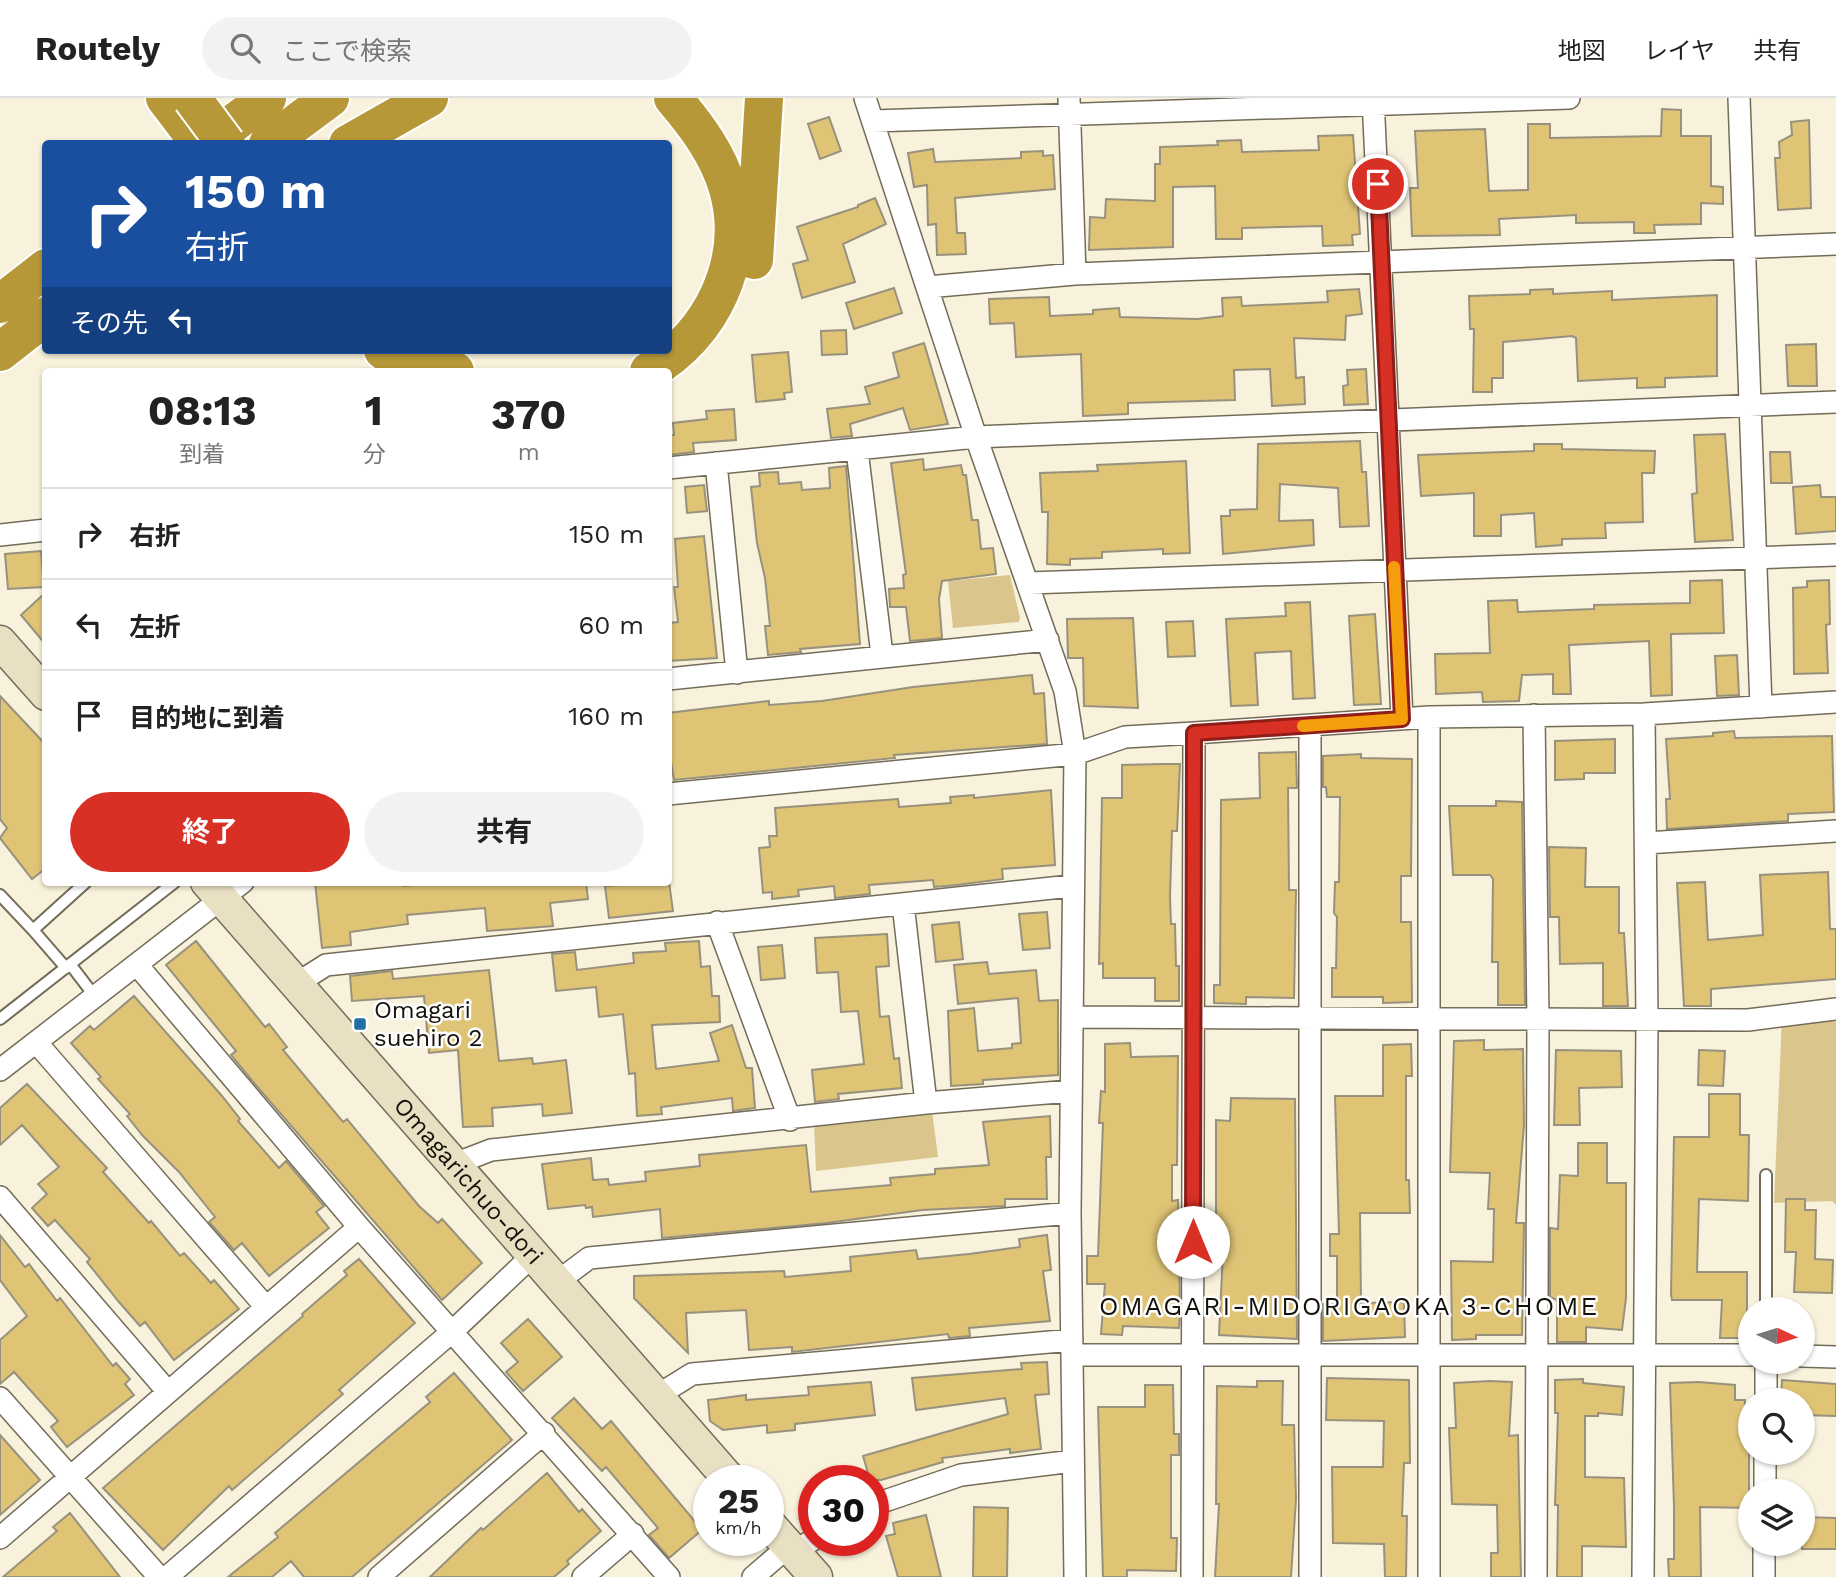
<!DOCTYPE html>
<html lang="ja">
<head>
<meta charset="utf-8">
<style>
	body { margin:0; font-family:"Work Sans","Noto Sans JP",sans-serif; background:#f2f2f2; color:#222; height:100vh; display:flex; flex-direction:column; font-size:26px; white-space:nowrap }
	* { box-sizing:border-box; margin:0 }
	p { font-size:23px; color:#767676 }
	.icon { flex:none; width:38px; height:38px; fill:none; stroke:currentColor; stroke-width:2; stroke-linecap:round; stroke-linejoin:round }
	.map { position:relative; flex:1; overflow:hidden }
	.details { position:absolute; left:42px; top:270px; width:630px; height:518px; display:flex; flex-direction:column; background:#fff; border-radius:7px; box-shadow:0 2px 5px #0004 }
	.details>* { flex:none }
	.banner { position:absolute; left:42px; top:42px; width:630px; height:214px; border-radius:7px; box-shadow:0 2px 5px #0004; background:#1a4fa0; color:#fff; overflow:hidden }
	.needle { width:46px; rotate:94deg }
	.controls { position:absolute; left:1738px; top:1199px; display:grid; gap:14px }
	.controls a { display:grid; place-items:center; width:77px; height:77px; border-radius:50%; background:#fff; box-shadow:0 2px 5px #0004; font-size:35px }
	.speed { position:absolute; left:693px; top:1367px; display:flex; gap:14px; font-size:35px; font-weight:700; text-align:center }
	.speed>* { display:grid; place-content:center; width:91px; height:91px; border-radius:50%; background:#fff; box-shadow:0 2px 5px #0004; line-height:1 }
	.speed small { font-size:18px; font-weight:400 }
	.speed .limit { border:10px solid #d22; background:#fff; color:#111 }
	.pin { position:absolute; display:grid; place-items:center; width:60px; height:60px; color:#fff; margin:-30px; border:4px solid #fff; border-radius:50%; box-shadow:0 2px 7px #0007 }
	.me { position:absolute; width:77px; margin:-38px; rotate:0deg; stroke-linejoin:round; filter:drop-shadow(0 0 5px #0008) }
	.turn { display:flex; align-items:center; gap:24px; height:147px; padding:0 28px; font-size:32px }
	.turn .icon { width:91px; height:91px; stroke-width:2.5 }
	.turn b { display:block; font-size:49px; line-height:60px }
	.then { display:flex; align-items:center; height:66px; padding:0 28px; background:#0003; gap:14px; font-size:26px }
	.eta { display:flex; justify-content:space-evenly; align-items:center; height:119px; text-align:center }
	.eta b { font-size:42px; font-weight:700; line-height:49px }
	.cta { display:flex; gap:14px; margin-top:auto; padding:14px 28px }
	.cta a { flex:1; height:80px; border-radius:42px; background:#d93025; color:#fff; font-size:28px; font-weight:700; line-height:80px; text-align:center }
	.cta a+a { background:#f2f2f2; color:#222 }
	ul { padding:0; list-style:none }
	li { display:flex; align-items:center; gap:21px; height:91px; padding:0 28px; border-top:2px solid #e0e0e0 }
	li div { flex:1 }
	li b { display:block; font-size:26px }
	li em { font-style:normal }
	header { display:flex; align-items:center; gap:42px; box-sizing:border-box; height:98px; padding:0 35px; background:#fff; border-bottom:2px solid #e0e0e0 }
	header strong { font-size:33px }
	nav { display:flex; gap:38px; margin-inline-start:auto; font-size:24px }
	.search { width:490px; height:63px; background:#f2f2f2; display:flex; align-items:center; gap:18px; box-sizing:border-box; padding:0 24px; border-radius:38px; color:#767676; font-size:26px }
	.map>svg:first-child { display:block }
</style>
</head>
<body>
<header>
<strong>Routely</strong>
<div class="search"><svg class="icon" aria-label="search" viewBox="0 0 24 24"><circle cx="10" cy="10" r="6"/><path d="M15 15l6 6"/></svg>ここで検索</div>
<nav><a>地図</a><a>レイヤ</a><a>共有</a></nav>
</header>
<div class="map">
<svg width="1836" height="1479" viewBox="0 0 1836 1479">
	<rect width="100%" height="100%" fill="#f8f1db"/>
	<path fill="#dac68c" d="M1010 477 1020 520 1019 524 953 530 948 483Z
		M1836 911V1107L1832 1103 1774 1105 1782 919Z
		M932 1013 938 1059 816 1073 814 1025Z"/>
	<path fill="#dfc476" stroke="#98917d" stroke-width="2" d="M1662 11 1681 12V38H1711V88L1723 89V106L1701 105V126L1654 127 1655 135H1634V124L1576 125V117L1499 121 1500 137 1412 138 1410 90H1418L1415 33 1485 31 1489 93 1528 92V26H1550V40L1661 38Z
		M829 19 841 53 820 61 808 26Z
		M1809 22 1811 110 1778 112 1775 60H1780L1779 44 1792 37 1791 24Z
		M1353 37 1360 136 1352 137 1353 147 1323 148 1322 128 1242 130V141H1216L1215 88 1173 89V149L1089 152 1090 119 1105 120 1106 101 1155 103V66H1160V49L1218 47 1217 43 1241 42 1242 54 1319 52 1318 38Z
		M933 51 935 64 1021 60V54L1043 53V58L1053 57 1055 91 955 100 957 135H965L966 156 937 157 936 126 928 127 927 87 914 89 908 55Z
		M875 100 886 126 843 146 855 184 802 200 793 166 808 162 797 129 858 109V107Z
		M894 190 902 215 854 231 846 205Z
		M1359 191 1362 216 1346 218 1345 242 1294 240 1296 280 1304 279 1305 306 1272 308 1270 271 1234 272 1235 302 1128 305V316L1083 318 1081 256 1016 259 1014 225 990 226 989 201 1049 199 1050 218 1093 216V212L1119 210 1120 219 1197 221 1223 218 1222 200 1241 199 1242 208 1328 204 1327 193Z
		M1553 191V196L1612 193V202L1717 197V278L1665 280V289L1637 290V280L1578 283 1576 240 1572 238 1503 244V280H1492V294H1473L1474 231H1470L1469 198 1530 196V192Z
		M846 232 847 256 822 257 821 233Z
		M924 245 948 326 910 332 903 310 850 326 852 338 831 340 827 311 870 306 865 289 899 279 893 255Z
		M1816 246 1817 288H1788L1786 247Z
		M788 254 792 294 784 295 785 301 756 304 752 257Z
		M1366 271 1368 306 1344 307 1343 288 1348 287 1347 272Z
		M734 311 736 342 693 345 694 354 668 357V338L674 337 673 325 707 321 706 313Z
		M1725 336 1733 442 1695 444 1692 396 1697 395 1694 337Z
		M1360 343 1362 374H1366L1369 428 1340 429 1338 390 1280 386 1279 423 1313 422 1314 447 1223 456 1221 418H1230V412L1257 411 1258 346Z
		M1534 346H1562V351L1655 353 1654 375H1642L1643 424 1605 425 1606 440 1562 441V447L1536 449 1534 415 1501 417V438H1474V395L1421 398 1418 357 1534 353Z
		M1770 354H1790L1792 385H1771Z
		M923 361 924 372 961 367 963 377H966L972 422H978L981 451 993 450 996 476 942 483 939 501 942 540 910 543 906 509H890L889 491 904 490 903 477 906 476 891 365Z
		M1186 363 1190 455 1163 456V451L1102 454V460L1070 461V467L1047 466 1048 414H1042L1040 375 1098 373 1097 367Z
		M846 368 860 546 800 551 801 554 768 557 765 528H770L765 480 757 445 751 389 760 388 759 375 778 374 779 386 801 384 802 392 830 390 829 370Z
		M704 387 707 413 687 415 685 389Z
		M1820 387 1821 399H1836V433L1796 436 1793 389Z
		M704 438 717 560 668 563V525L678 524 674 489H678L675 441Z
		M41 453 44 489 8 491 5 456Z
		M1722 482 1724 535 1671 536 1672 597 1651 598 1649 543 1569 547 1571 596H1553V576L1522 577 1519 603 1483 604 1482 594 1436 596 1435 556 1490 555 1488 503 1517 502 1518 514 1594 511V507L1690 505V483Z
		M1829 482 1830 526 1826 527 1828 575 1794 576 1793 490 1807 489V483Z
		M46 494V547L21 517Z
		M1310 504 1315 600 1293 601 1291 553 1255 555 1258 607 1231 608 1226 521 1286 518 1285 505Z
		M1375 516 1381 606 1354 607 1349 518Z
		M1133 520 1138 610 1084 608 1083 560H1068L1067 521Z
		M1193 523 1195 558 1168 559 1166 524Z
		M1737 557 1739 597 1717 598 1715 558Z
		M1032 577 1034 596 1044 595 1047 646 894 657 895 660 674 682 668 646V615L769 603V607L822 603 913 589Z
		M0 598 46 647V770L32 781 0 740 7 730 0 721Z
		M1734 633 1735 640 1832 638 1834 714 1788 716V723L1667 731 1666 701H1670L1666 641 1713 638V635Z
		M1615 641V675H1584V681L1555 682V643Z
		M1296 654 1297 690H1288L1289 792H1296L1294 900 1246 899V906L1214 905V887H1220L1221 702 1260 700 1259 655Z
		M1361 656V660L1412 661 1411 778H1401V824H1411L1412 904 1383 905V899H1332V870H1336L1337 819 1334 815 1335 784H1339L1340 699H1327L1326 689H1323V658Z
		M1163 666H1180L1177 733H1172L1170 799 1171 826H1175L1176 868H1179V903H1155V880H1103V865L1099 866 1102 700H1122V667Z
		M1051 692 1055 767 1002 771 1003 781 957 787 934 789 933 782 869 787 870 796 835 800 834 788 798 792 799 798 772 801V794L763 795 759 750 770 749 769 738H777L775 710 898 701 899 709 951 705 950 699 974 697V700Z
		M1496 703 1522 704 1525 907H1498V864H1492L1493 781 1490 777H1453L1449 708H1496Z
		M1549 749 1586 750 1585 789H1619V835H1624L1628 908H1603V865L1560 866 1559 819H1550Z
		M1828 774 1830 831H1836V881L1711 891V908H1684L1677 785 1705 784 1708 842 1763 837 1760 777Z
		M315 784H404V788L452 784H586L588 801 550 805 553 828 487 833 485 810 407 817 408 826 350 834 351 847 322 850Z
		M669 784 673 813 609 820 605 788Z
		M1047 814 1050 850 1023 852 1019 816Z
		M959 824 963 861 936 864 932 827Z
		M887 836 889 868 876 869 880 919 889 918 894 961 899 960 902 990 838 996 839 1001 815 1004 812 972 864 966 858 913 841 914 838 874 817 875 815 840Z
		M196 843 265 929 269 926 287 949 283 952 343 1024 347 1021 419 1108 438 1125 442 1121 482 1165 442 1202 254 985 231 957 236 953 166 867Z
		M699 843 701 869 710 868 712 898H719L720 924 652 927 656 971 719 963 710 935 732 927 746 970H752L755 1010 733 1013 732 1000 661 1009 662 1016 637 1018 635 975 629 976 623 916 599 919 596 889 556 893 552 856 575 854 577 872 634 865 633 855 666 853 665 845Z
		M782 847 785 880 761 882 758 849Z
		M987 864 989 876 1036 872 1039 903 1058 902V977L983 982V986L951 988 948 913 974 910 978 953 1012 950V946L1021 945 1018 900 958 906 954 867Z
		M489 872 499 963 532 960 533 966 566 962 572 1015 543 1018 542 1006 492 1010 493 1028 463 1029 458 952 429 955 424 898 352 903 350 878 392 873 393 881Z
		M134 898 222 998 240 1021 238 1023 279 1070 286 1063 324 1108 316 1114 329 1130 269 1178 242 1145 234 1152 209 1124 215 1119 179 1074 143 1038 127 1018 130 1016 98 981 101 979 71 945 90 928 94 932Z
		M1484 942V952L1523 951 1524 1027 1516 1125H1524L1522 1237H1476V1241L1452 1242 1451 1163 1493 1164 1494 1111H1488L1490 1075 1450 1074 1454 943Z
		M1130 945 1131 959 1178 958 1177 1067H1172V1103L1178 1102 1180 1213 1179 1230 1123 1228 1122 1237 1101 1236 1105 1186H1087V1158H1098L1103 1025H1099L1101 993 1105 994V946Z
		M1411 946 1412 978H1406V1082H1409L1410 1115H1360L1361 1205 1404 1204 1405 1239 1323 1243V1206H1337V1158H1330V1136H1339L1335 998H1383V947Z
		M1556 952 1621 953 1622 989 1579 990 1580 1027H1554Z
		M1699 952 1725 953 1723 988 1698 987Z
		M27 986 107 1070 103 1074 149 1125 151 1123 180 1158 184 1155 211 1185 214 1182 239 1211 174 1262 145 1224 140 1228 119 1204 87 1164 90 1161 55 1122 48 1128 32 1110 47 1096 38 1086 59 1069 22 1027 0 1047V1010Z
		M1709 996H1740V1037H1749L1748 1103 1699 1101 1697 1174H1747V1240H1720L1722 1202H1672L1671 1196 1674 1039H1709Z
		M1231 1000 1295 1001 1297 1241 1219 1237 1223 1154 1216 1153V1022L1230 1023Z
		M1050 1018 1051 1059H1046L1047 1101H1005V1108L922 1112 827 1125 662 1140 660 1111 593 1119 592 1109 586 1110 585 1107 548 1111 542 1066 591 1060 593 1082 608 1081 609 1087 646 1083 645 1074 700 1068 699 1057 806 1047 811 1094 891 1087 890 1080 935 1076V1071L989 1067 983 1024Z
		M1578 1045H1607V1085H1626V1200L1622 1232 1586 1229V1244H1557V1202L1550 1199V1130L1558 1131 1560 1077 1578 1078Z
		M1786 1101H1805V1112H1816L1815 1161 1833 1162 1832 1195 1794 1194 1796 1154H1785Z
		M0 1137 25 1169 29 1166 57 1203 60 1200 113 1268 116 1265 130 1281 125 1286 134 1297 67 1349 51 1329 58 1323 14 1274 0 1286V1242L27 1218 0 1182Z
		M1047 1137 1051 1172 1043 1173 1050 1223 969 1230 970 1238 949 1240 948 1236 792 1254V1249L749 1252 746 1212 686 1215 688 1255 634 1200V1178L784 1173 785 1179 851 1173 850 1159 916 1152 918 1161 969 1156 1020 1149 1019 1141Z
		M359 1161 415 1225 339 1292 343 1296 232 1392 229 1388 163 1452 103 1390 303 1218 302 1216 347 1177 344 1173Z
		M528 1221 562 1259 523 1293 506 1274 518 1264 501 1245Z
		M1047 1264 1049 1296 1035 1297 1041 1351 1010 1355V1351L942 1360 943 1364 881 1382H870L863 1358 1008 1316 1005 1300 916 1312 912 1280 1022 1271 1021 1265Z
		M454 1275 512 1342 352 1479H304L291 1463 272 1479H228L278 1439 275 1435 430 1304 426 1299Z
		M1327 1280 1409 1282 1410 1365H1404L1402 1418H1407L1406 1479H1385L1384 1446 1333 1445 1332 1369H1383L1384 1323 1326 1322Z
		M1583 1281V1285L1624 1289 1622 1317 1598 1315V1318H1585V1379L1624 1380 1626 1449 1582 1448V1479H1557L1558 1407H1555L1558 1315H1555V1282Z
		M1782 1282 1836 1286V1318L1802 1317V1302H1781Z
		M1257 1283H1283L1282 1327H1294L1296 1401 1291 1479H1215L1219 1406H1216L1217 1288 1257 1289Z
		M1490 1283 1512 1284 1509 1338 1518 1337 1521 1479H1491V1455H1498L1497 1407 1452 1406 1449 1330H1456L1454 1285Z
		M871 1284 875 1317 795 1326V1332L767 1335V1327L723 1332 710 1323 708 1302 746 1297V1302L809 1297 808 1289Z
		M1699 1284 1735 1287V1302H1745V1332H1749V1410L1700 1409 1701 1479H1669L1668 1461H1674V1408L1670 1285Z
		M1145 1287H1173L1174 1336H1179V1357H1171V1440H1177L1176 1473 1127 1472V1479H1103L1098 1309H1145Z
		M574 1300 602 1331 611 1323 702 1432 669 1460 649 1437 658 1430 606 1369 602 1373 552 1320Z
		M0 1337 40 1382 0 1417Z
		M547 1375 579 1414 582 1411 601 1433 567 1463 569 1466 554 1479H430L481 1430 483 1432Z
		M974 1409 1008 1410 1007 1479H973Z
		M70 1415 120 1479H3L57 1433 53 1429Z
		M926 1417 941 1479H898L886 1438 895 1436 893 1425Z
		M1802 1419 1836 1420V1451H1802Z"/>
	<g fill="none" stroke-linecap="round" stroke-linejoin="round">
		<defs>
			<path id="lane" d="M0 797 33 832 86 784
				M33 832 66 870
				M70 866 96 900
				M0 921 175 784
				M1766 1211V1077"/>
			<path id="street" d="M865 0 976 339 1065 593 1075 656 1070 1115 1075 1479
				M1069 0 1075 176
				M1373 0 1402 621
				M1739 0 1761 609
				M873 23 1569 0
				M927 189 1075 176 1836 146
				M857 352 882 557
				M716 365 737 575
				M668 370 976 339 1836 304
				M0 437 46 432
				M1029 485 1836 457
				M668 581 1048 542
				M1534 617 1538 921 1536 1479
				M1310 628V1479
				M668 696 1075 656 1125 639 1194 635 1429 619 1644 616 1836 604
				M1646 745 1836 733
				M903 806 926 1005
				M717 824 790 1022
				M138 868 359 1129 669 1479
				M296 886 326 867 1071 788
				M1074 919 1748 922 1836 911
				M36 944 265 1208
				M0 972 243 784
				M452 1067 491 1052 926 1005 1071 993
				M0 1099 168 1294
				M557 1184 589 1160 1070 1115
				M1072 1257H1750
				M1802 1258 1836 1259
				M655 1299 692 1276 1072 1242
				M0 1300 159 1479
				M1766 1302V1264
				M1765 1393V1354
				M873 1407 961 1377 1073 1363
				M0 1440 359 1129
				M794 1454 814 1441
				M167 1479 454 1232 532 1158
				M379 1479 544 1335
				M583 1479 633 1436
				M753 1479 789 1448
				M1192 1479 1194 635
				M1429 1479V619
				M1643 1479 1647 922 1644 616
				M1764 1479V1446"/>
			<g id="secondary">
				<path d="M0 544 46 596"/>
				<path id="s1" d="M207 784 730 1382"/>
				<path d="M768 1425 816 1479"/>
			</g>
			<path id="highway" d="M165 0 200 46
				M206 46 267 0
				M268 46 330 0
				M348 46 429 0
				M754 162 764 0
				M0 206 46 170
				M383 252 411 273
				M421 252 455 273
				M0 254 46 218
				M649 273C712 238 748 161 728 91 718 56 696 27 673 0"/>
		</defs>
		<use href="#lane" stroke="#736c59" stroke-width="14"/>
		<use href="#street" stroke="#736c59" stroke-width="24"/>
		<use href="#secondary" stroke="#736c59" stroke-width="35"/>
		<use href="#highway" stroke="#fff" stroke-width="42"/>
		<use href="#lane" stroke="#fff" stroke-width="10"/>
		<use href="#street" stroke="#fff" stroke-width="21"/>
		<use href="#secondary" stroke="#e9e0c3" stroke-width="32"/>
		<use href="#highway" stroke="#b69838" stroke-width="38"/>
		<defs>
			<path id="highway-bridge" d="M192 0 226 46"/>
		</defs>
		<use href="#highway-bridge" stroke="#fff" stroke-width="42" stroke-linecap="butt"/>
		<use href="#highway-bridge" stroke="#b69838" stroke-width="38"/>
	</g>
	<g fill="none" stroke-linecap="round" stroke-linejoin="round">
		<defs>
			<path id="route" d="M1193 1144 1194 635 1402 621 1378 86"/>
		</defs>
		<use href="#route" stroke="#8d1f18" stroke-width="18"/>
		<use href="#route" stroke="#d93025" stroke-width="12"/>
		<path stroke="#f59e0b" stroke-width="12" d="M1303 628 1402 621 1394 469"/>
	</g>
	<rect fill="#2070a2" stroke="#fefefe" stroke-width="2.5" x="353" y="919" width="14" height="14" rx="3.5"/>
	<g text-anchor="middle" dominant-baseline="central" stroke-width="5" stroke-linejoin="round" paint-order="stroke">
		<g font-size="24" fill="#14110a" stroke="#fefefe" text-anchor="start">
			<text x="374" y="912">Omagari<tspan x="374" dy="28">suehiro 2</tspan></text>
		</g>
		<g font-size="24" fill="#14110a" stroke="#fefefe">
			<text stroke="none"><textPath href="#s1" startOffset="397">Omagarichuo-dori</textPath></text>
		</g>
		<g font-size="26" letter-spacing="2" fill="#14110a" stroke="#fefefe">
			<text x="1349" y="1208">OMAGARI-MIDORIGAOKA 3-CHOME</text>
		</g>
	</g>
</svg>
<div class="controls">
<a><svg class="needle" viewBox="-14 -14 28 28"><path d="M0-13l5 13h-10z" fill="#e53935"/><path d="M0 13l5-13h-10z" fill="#767676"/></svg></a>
<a><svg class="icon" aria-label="search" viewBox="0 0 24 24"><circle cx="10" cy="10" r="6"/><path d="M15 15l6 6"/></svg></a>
<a><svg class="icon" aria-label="layers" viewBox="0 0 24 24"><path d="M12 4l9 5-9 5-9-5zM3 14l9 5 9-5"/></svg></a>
</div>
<div class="speed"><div>25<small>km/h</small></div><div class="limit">30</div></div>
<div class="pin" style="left:1378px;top:86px;background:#d93025"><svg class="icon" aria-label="arrive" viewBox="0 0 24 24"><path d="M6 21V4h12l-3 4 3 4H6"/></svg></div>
<svg class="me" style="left:1193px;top:1144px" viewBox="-20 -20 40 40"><circle r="19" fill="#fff"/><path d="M0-13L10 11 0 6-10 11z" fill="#d93025"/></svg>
<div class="banner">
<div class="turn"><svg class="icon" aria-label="right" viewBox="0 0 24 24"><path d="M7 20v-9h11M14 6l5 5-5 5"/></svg><div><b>150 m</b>右折</div></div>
<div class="then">その先<svg class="icon" aria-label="left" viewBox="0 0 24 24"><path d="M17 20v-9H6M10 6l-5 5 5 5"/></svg></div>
</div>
<section class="details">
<div class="eta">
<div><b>08:13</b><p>到着</p></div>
<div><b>1</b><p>分</p></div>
<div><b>370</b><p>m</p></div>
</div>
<ul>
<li><svg class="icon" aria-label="right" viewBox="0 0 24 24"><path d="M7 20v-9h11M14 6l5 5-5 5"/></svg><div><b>右折</b></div><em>150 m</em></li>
<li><svg class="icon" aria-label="left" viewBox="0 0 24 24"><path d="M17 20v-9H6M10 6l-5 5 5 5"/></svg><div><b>左折</b></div><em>60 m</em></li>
<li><svg class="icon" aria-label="arrive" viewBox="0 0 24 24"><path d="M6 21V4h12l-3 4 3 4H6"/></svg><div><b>目的地に到着</b></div><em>160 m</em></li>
</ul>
<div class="cta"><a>終了</a><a>共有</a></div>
</section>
</div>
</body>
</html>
